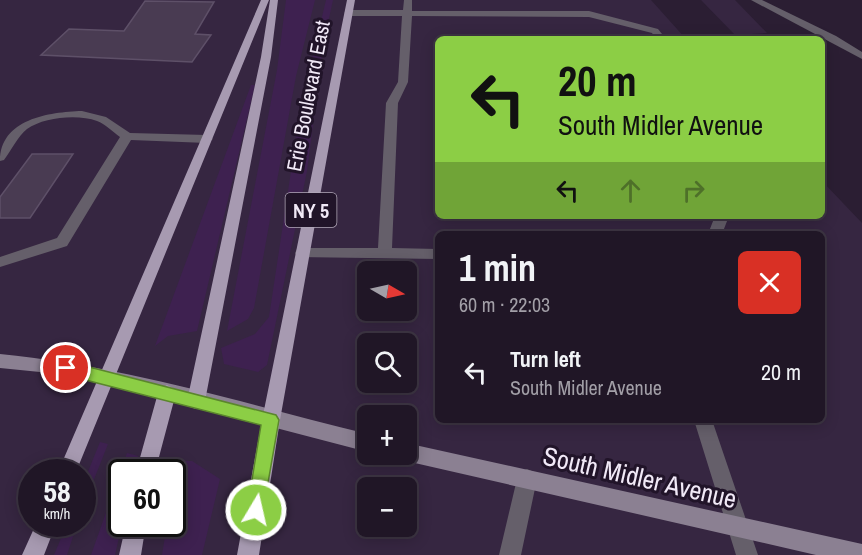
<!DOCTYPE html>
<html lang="en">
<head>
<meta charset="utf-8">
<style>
	body { margin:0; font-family:"Archivo Narrow",sans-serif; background:#281f2e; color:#f1f3f6; height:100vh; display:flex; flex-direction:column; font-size:22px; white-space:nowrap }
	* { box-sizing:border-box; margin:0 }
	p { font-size:20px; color:#a29fa7 }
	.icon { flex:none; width:33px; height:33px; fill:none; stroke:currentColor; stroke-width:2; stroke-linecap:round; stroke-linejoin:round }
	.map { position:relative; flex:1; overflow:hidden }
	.drawer { position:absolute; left:435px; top:231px; width:390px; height:192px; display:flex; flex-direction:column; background:#201626; border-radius:9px; box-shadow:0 3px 15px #0003,0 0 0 2px #3d3543 }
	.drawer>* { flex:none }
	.guide { position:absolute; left:435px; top:36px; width:390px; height:183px; border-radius:9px; box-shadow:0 3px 15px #0003,0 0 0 2px #3d3543; background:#8cce45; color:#111; overflow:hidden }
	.needle { width:39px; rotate:99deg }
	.controls { position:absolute; left:357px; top:261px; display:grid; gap:12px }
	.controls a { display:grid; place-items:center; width:60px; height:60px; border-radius:9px; background:#201626; box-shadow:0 3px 15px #0003,0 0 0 2px #3d3543; font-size:30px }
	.speed { position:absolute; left:18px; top:459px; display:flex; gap:12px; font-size:30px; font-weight:700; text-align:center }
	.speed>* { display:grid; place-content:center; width:78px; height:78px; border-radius:50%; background:#201626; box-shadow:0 3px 15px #0003,0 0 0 2px #3d3543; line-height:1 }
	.speed small { font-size:15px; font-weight:400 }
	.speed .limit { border:3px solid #111; border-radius:9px; background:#fff; color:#111 }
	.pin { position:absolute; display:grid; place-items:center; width:51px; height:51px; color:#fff; margin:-26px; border:3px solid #fff; border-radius:50%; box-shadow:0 2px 6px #0007 }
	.me { position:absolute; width:66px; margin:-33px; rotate:9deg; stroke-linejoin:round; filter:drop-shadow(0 0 4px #0008) }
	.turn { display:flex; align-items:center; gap:21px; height:126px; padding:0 24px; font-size:27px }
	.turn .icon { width:78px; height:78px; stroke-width:2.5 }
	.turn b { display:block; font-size:42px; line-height:51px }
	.lanes { display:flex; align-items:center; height:57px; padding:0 24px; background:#0003; justify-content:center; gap:30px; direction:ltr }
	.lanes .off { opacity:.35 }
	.round { display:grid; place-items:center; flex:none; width:63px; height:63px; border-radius:9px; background:#281f2e }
	.head { display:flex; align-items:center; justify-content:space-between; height:102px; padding:0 24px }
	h1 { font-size:36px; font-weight:800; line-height:45px }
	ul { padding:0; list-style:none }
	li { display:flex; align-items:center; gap:18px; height:78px; padding:0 24px }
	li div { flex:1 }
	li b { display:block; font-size:22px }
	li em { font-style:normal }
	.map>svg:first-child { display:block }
</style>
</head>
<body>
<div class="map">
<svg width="862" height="555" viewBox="0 0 862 555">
	<rect width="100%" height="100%" fill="#2b1e33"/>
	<path fill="#362641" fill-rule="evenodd" d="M0 0H651L686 39H438V216H822V181L862 223V555H0ZM438 234H822V420H438ZM368 272H406V310H368ZM368 344H406V382H368ZM368 416H406V454H368ZM32 472H82V524H32ZM122 472H172V524H122ZM368 488H406V526H368Z
		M701 0H735L767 33 735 35Z"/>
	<path fill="#3e2150" d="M286 0H315L296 76 254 308 248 319 227 331 277 70Z
		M326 0H333L323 46 307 171 267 365 258 372 224 364 221 348 255 334 269 317 301 105Z
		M251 85H255L197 331 168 336 155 346Z
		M100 442 108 444 83 507V484Z
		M127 453 138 456 134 472H122V524L115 555H91Z
		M186 461H192L220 479 202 555H162L167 524H172L173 494 177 466Z
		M67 524H77L67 555H54Z"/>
	<path fill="#493b52" stroke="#5e5068" stroke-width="1.5" d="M145 1 214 2 195 34 211 35 192 62 41 55 69 29 124 31Z
		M32 154H73L30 218H0V197Z"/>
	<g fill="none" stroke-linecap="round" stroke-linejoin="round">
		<path fill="#655f6a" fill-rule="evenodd" d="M404 0H412V11H589L658 29 666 39H656L652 33 589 17 412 16 408 82 398 103 392 248 438 249V259L297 257 295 253 297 249 302 248H378L386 103 398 82 402 16H349L344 13 349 10H403Z
			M82 111 106 117 130 133 207 135 213 139 207 143 131 140 67 246 0 267V257L57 238 120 137C113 132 105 124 97 121 78 114 44 117 27 129 18 136 11 151 4 160L0 161C0 119 49 112 82 111Z
			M715 216H729L722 234H708Z
			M694 420H712L758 555H736Z
			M527 469 534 472 537 479 521 555H499L517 479 520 472Z"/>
		<path fill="#655f6a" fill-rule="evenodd" d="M751 0H762L836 36 862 52V59Z"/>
		<path fill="#8b8092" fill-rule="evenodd" d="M0 354C125 366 246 404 368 434V452L107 384 60 374 0 368Z
			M406 443 862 544V555H816L406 461 399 458 398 454H406Z"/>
		<path fill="#a79ab1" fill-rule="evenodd" d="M261 0H269L76 472H58Z
			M270 0H278L271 57 205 401 202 407 196 409 190 407 187 401 261 57Z
			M347 0H355L280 420 259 555H237L262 420Z
			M167 385 173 388 176 393 155 472H136L158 393 161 388Z
			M36 524H56L44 555H22Z
			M126 524H146L141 555H119Z"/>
	</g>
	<path fill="#8cce45" stroke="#5b862d" stroke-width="1.5" d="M66 361 276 415 279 420 262 517 256 520 249 517 247 510 261 425 66 375 59 368Z"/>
	<g text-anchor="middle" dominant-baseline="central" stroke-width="6" stroke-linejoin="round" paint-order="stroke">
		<rect fill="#211429" stroke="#b3a9b9" stroke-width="1.5" x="285.5" y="193" width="51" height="34" rx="4.5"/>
		<g font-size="20" font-weight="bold" fill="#f1e9f7">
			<text x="311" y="210">NY 5</text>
		</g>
		<g font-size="21" fill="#f1e9f7" stroke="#211429">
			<text transform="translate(308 96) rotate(-79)">Erie Boulevard East</text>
		</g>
		<g font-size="26" fill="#f1e9f7" stroke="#211429">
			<text transform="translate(640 477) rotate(13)">South Midler Avenue</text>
		</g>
	</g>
</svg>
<div class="controls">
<a><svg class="needle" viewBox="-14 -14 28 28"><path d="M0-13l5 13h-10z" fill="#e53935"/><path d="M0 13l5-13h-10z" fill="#a29fa7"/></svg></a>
<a><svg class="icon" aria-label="search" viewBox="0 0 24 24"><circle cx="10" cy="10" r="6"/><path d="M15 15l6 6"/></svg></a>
<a>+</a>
<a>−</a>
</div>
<div class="speed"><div>58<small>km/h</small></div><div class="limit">60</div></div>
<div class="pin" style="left:66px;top:368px;background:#d93025"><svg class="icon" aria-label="arrive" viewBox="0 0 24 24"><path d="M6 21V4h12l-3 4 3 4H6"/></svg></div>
<svg class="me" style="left:256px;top:510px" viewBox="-20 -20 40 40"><circle r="17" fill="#8cce45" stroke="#fff" stroke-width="3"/><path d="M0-11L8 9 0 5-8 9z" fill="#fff"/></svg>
<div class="guide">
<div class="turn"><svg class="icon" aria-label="left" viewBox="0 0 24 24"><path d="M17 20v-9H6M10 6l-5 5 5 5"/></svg><div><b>20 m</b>South Midler Avenue</div></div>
<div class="lanes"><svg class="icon" aria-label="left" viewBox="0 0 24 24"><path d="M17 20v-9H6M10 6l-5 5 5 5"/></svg><svg class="icon off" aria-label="ahead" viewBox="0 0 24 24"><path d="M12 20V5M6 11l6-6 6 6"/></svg><svg class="icon off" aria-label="right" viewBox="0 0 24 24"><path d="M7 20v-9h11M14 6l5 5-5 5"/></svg></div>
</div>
<section class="drawer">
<div class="head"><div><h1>1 min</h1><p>60 m · 22:03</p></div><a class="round" style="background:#d93025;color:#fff"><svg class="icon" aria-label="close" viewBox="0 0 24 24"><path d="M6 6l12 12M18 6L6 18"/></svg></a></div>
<ul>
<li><svg class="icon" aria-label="left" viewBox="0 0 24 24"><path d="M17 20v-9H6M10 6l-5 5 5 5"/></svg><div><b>Turn left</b><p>South Midler Avenue</p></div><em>20 m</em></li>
</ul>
</section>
</div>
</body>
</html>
